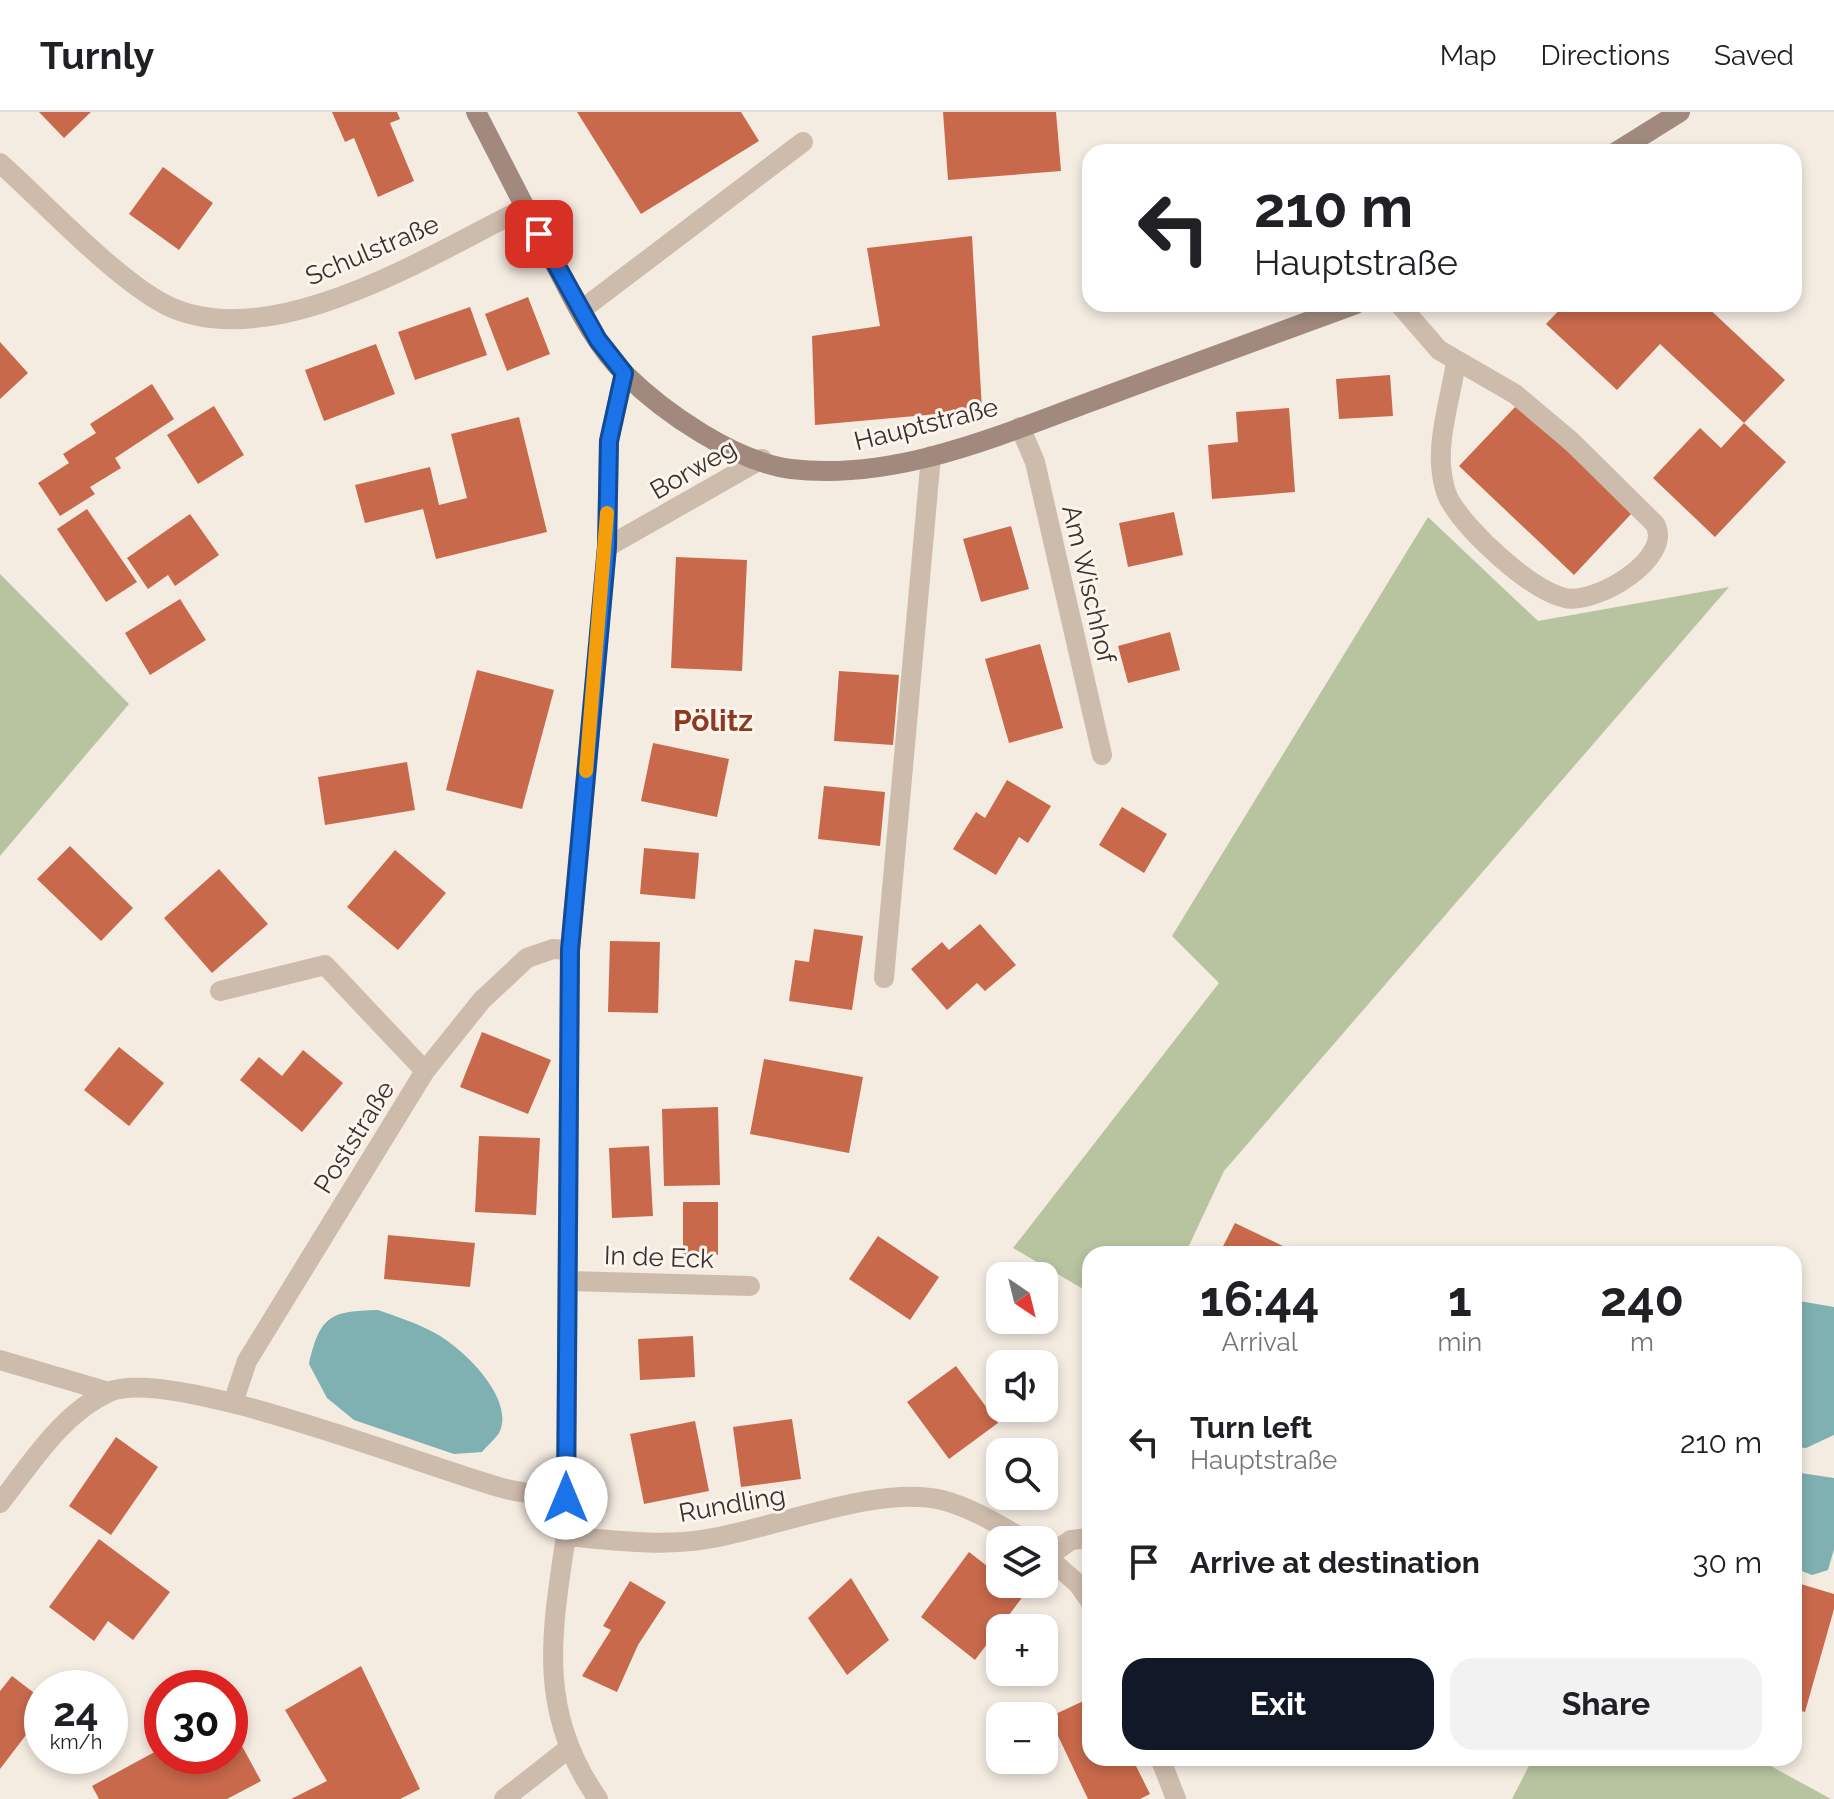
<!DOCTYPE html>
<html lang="en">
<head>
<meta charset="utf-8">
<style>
	body { margin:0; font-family:Raleway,sans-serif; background:#f2f2f2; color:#202124; height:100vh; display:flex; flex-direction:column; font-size:30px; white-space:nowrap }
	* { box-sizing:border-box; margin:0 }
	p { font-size:26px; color:#757577 }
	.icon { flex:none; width:44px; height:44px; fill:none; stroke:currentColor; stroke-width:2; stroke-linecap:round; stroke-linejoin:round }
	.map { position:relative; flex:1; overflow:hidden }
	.sheet { position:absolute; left:1082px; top:1134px; width:720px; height:520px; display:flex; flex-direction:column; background:#fff; border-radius:24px; box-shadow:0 4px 12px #0003 }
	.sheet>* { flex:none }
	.guide { position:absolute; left:1082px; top:32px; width:720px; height:168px; border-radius:24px; box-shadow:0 4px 12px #0003; background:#fff; color:#202124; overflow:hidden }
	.needle { width:52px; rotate:145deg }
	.buttons { position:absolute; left:986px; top:1150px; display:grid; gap:16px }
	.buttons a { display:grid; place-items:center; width:72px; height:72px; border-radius:16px; background:#fff; box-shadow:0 4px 12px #0003; font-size:40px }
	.speed { position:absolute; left:24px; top:1558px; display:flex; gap:16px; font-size:40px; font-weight:700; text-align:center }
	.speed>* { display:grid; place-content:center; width:104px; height:104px; border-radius:50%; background:#fff; box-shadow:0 4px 12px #0003; line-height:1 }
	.speed small { font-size:20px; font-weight:400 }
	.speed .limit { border:12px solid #d22; background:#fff; color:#111 }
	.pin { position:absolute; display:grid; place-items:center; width:68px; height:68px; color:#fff; margin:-34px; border-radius:16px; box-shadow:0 4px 12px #0006 }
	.me { position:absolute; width:88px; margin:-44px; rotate:0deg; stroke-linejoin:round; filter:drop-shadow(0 0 6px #0008) }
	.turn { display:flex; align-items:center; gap:28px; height:168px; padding:0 40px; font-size:36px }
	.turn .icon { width:104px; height:104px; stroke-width:2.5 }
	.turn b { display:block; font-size:56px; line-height:68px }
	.eta { display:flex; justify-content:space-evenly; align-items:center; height:136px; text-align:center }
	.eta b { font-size:48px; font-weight:700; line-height:56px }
	.action { display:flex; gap:16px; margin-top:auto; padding:16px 40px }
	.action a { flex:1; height:92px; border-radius:24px; background:#111827; color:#fff; font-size:32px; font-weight:700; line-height:92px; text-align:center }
	.action a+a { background:#f2f2f2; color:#202124 }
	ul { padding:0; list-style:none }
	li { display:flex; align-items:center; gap:24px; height:120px; padding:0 40px }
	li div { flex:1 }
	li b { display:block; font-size:30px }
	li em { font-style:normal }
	header { display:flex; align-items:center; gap:48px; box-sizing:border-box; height:112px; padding:0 40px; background:#fff; border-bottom:2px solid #e0e0e0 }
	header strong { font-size:38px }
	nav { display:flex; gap:44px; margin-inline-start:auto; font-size:28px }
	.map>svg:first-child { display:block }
</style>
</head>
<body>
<header>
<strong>Turnly</strong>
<nav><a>Map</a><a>Directions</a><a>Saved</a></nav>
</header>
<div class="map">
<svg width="1834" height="1687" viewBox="0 0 1834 1687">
	<rect width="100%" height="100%" fill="#f4ebe1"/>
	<path fill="#b8c4a0" d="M1428 405 1538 509 1729 475 1224 1059 1185 1142H1090V1181L1013 1136 1219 871 1172 824Z
		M0 462 129 592 0 744Z
		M1533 1646H1756L1831 1687H1512Z"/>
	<path fill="#7fb0b2" d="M1799 1189 1834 1195V1323L1806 1336 1794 1335V1192Z
		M378 1198C395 1204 414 1210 431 1219 459 1232 517 1286 499 1321 495 1327 487 1334 482 1340L454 1342 354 1308 327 1286 309 1252C320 1204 330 1199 378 1198Z
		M1794 1360 1834 1366V1437L1828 1458 1812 1463 1794 1456Z"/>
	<path fill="#c8694b" d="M39 0H91L64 26Z
		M332 0H397L400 7 390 11 414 69 378 85 354 26 345 30Z
		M577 0H741L759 29 641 102Z
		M943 0H1056L1061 59 948 68Z
		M163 55 213 91 179 138 129 102Z
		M972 124 982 298 815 313 812 224 880 214 867 136Z
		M528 185 550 242 507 259 485 202Z
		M1565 192H1704L1785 268 1744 311 1660 232 1617 278 1546 212Z
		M470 195 487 243 415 268 398 220Z
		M0 230 28 261 0 287Z
		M376 232 395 282 324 309 305 258Z
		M1390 263 1393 304 1339 307 1336 267Z
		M152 272 174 307 115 346 121 356 90 375 95 382 60 404 38 371 69 351 63 342 96 321 90 312Z
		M1518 292 1632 401 1574 463 1459 354Z
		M214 294 244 343 198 372 167 323Z
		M1289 296 1295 380 1212 387 1208 333 1238 330 1236 300Z
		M519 305 547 420 436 447 423 397 365 411 355 373 430 355 439 393 467 386 451 322Z
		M1744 311 1786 350 1715 425 1653 366 1700 316 1721 336Z
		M87 397 137 470 106 490 57 417Z
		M1174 400 1183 443 1128 455 1119 411Z
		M190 402 219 443 175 474 168 463 148 477 127 446Z
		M1011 414 1029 477 981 490 963 427Z
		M676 445 747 448 742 559 671 556Z
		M180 487 206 528 150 563 125 521Z
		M1170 520 1180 558 1128 571 1118 534Z
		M1040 532 1063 616 1009 631 985 547Z
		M477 558 554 578 522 697 446 678Z
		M839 559 899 563 893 633 834 629Z
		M653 631 729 647 717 705 641 689Z
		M407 650 415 698 325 713 318 665Z
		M1007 668 1051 694 1028 731 1019 725 996 763 953 737 976 700 985 706Z
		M824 674 885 680 880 734 818 727Z
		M1122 695 1167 722 1144 761 1099 733Z
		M70 734 133 796 101 829 37 767Z
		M644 736 699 741 695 787 640 782Z
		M395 738 446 781 398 838 347 795Z
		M219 757 268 812 212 861 164 806Z
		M980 812 1016 853 985 879 977 871 947 898 911 857 942 830 949 838Z
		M814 817 863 824 852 898 789 889 795 848 809 850Z
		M610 829 660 830 658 901 608 900Z
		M482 920 551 948 528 1002 460 975Z
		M119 935 164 971 129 1014 84 978Z
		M303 938 343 971 302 1020 240 968 259 945 282 964Z
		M764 947 863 965 849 1041 750 1022Z
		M718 995 720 1073 664 1074 662 997Z
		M479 1024 540 1026 536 1103 475 1100Z
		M649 1034 653 1104 612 1106 609 1036Z
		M683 1090H718V1143H683Z
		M1235 1111 1289 1137 1286 1142H1219Z
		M388 1123 475 1131 470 1175 384 1167Z
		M878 1124 939 1165 910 1208 849 1167Z
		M693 1224 695 1265 640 1268 638 1227Z
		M956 1254 998 1311 949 1347 907 1290Z
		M792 1307 801 1367 741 1375 733 1315Z
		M695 1309 709 1379 644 1392 630 1322Z
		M116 1325 158 1355 111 1423 69 1394Z
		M99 1427 170 1480 133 1528 108 1509 94 1529 49 1495Z
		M969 1440 1000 1464V1472H1010L1024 1483 975 1548 921 1505Z
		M851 1466 889 1528 847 1563 808 1506Z
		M630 1469 666 1490 638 1533 617 1580 582 1564 611 1518 603 1514Z
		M1794 1470 1834 1482V1497L1805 1600 1794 1597Z
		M361 1554 420 1677 400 1687H291L327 1669 285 1598Z
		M12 1564 42 1587V1602L0 1657V1579Z
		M1090 1586V1646H1132L1150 1682 1140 1687H1088L1049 1605Z
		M230 1612 261 1669 227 1687H99L92 1674 162 1636V1644H230Z"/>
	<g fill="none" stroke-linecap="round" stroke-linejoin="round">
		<path stroke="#cdbbac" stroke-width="20" d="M1399 192 1439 238 1515 282 1572 330 1655 412C1674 446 1596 493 1565 486 1530 478 1468 420 1450 389 1444 379 1442 365 1441 353 1439 321 1451 283 1456 250
			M580 199 803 30
			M884 866 931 344
			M220 879 325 853 425 959
			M568 1169 750 1174
			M0 1248 109 1280
			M1047 1445 1071 1428 1090 1426
			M504 1687 568 1637"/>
		<path stroke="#cdbbac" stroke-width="20" d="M0 51C45 91 115 167 166 193 271 245 431 142 525 96
			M1020 315 1035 350 1102 643
			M607 435 762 347
			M233 1291 247 1249 425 959 482 888 527 846 553 837 570 838
			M0 1391C31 1352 62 1301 109 1280 171 1253 430 1357 506 1377 526 1382 547 1383 566 1386
			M566 1424C612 1428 661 1435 707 1427 773 1417 879 1372 942 1388 972 1396 998 1412 1025 1428
			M1044 1442 1078 1472 1090 1489
			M1160 1646 1176 1687
			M598 1687C537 1600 551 1523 566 1424L570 838 607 435 609 329 624 261"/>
		<path stroke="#a18a7d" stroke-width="20" d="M476 0C503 52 529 104 557 156 576 192 595 233 625 262 664 301 736 350 791 357 899 370 1007 320 1106 284 1189 253 1272 223 1356 192
			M1616 40 1680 0"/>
	</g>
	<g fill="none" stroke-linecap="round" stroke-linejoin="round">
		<defs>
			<path id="route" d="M539 122 598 228 624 261 609 329 607 435 570 838 566 1386"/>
		</defs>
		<use href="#route" stroke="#114b97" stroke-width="20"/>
		<use href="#route" stroke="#1a73e8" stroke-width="14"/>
		<path stroke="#f59e0b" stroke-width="14" d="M586 659 607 401"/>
	</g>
	<g text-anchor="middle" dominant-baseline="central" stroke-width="6" stroke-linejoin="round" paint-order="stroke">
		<g font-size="26" fill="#3b302b" stroke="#fbf5ee">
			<text transform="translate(372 138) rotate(-23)">Schulstraße</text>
			<text transform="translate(926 312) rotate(-14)">Hauptstraße</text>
			<text transform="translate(693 357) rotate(-30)">Borweg</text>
			<text transform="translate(1089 472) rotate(77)">Am Wischhof</text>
			<text transform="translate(354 1025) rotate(-58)">Poststraße</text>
			<text transform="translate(659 1145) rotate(2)">In de Eck</text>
			<text transform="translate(732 1392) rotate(-10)">Rundling</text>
		</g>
		<g font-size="30" font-weight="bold" fill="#8c3b22" stroke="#fbf5ee">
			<text x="713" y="608">Pölitz</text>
		</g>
	</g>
</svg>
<div class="buttons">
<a><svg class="needle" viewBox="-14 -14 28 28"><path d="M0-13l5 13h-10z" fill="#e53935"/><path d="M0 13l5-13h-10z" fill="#757577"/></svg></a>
<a><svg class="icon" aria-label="sound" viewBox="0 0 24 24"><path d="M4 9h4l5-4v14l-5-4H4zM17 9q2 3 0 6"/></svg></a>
<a><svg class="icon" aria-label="search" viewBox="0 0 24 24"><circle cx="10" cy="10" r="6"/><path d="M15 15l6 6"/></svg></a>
<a><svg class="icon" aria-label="layers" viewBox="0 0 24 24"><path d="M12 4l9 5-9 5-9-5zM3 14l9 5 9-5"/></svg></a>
<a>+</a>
<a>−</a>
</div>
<div class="speed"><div>24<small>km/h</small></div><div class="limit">30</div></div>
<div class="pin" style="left:539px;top:122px;background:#d93025"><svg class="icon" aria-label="arrive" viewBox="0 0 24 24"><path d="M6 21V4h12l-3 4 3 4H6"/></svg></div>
<svg class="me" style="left:566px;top:1386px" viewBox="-20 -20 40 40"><circle r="19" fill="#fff"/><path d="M0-13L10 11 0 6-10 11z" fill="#1a73e8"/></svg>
<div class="guide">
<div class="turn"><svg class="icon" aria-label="left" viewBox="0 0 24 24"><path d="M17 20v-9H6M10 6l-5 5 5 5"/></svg><div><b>210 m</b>Hauptstraße</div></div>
</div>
<section class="sheet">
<div class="eta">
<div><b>16:44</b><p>Arrival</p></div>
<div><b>1</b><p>min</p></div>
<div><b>240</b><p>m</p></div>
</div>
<ul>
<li><svg class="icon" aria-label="left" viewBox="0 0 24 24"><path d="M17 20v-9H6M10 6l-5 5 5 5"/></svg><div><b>Turn left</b><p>Hauptstraße</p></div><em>210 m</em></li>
<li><svg class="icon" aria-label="arrive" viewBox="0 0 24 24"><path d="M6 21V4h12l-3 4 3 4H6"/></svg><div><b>Arrive at destination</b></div><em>30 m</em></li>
</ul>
<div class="action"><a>Exit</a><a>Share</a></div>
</section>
</div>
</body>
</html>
